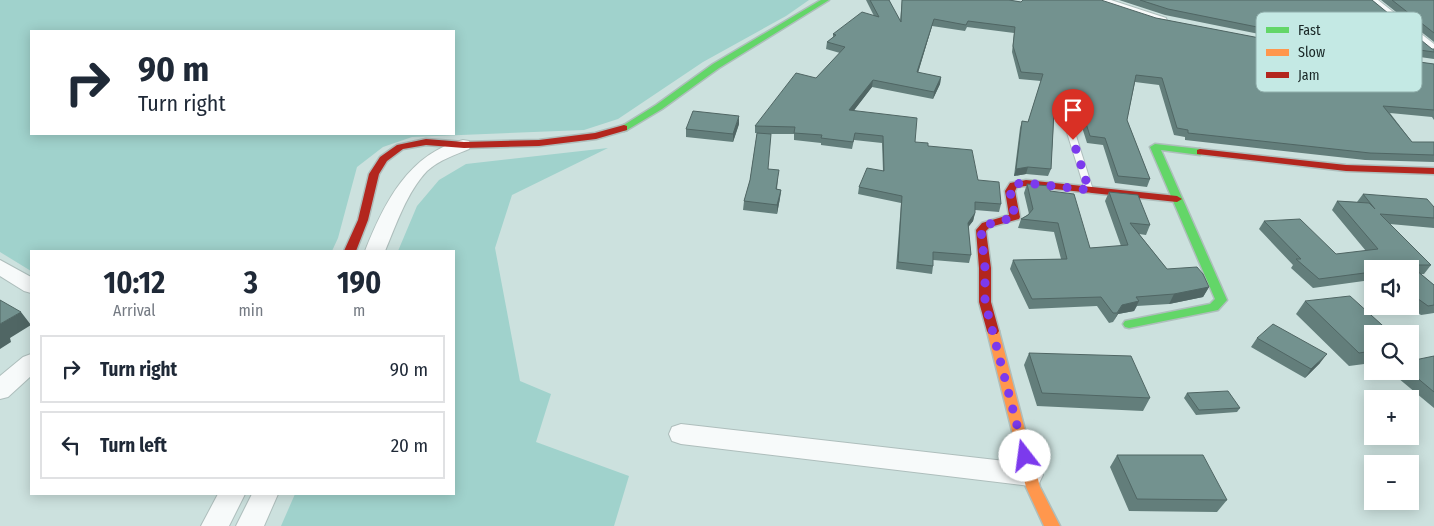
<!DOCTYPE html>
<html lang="en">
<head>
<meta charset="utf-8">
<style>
	body { margin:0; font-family:"Fira Sans Condensed",sans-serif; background:#f2f2f3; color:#1f2937; height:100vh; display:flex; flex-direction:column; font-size:19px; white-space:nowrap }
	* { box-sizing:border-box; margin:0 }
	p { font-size:16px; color:#747a83 }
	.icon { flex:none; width:28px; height:28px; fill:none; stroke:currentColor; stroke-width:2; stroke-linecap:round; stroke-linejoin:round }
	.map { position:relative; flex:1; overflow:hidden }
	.side { position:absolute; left:30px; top:250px; width:425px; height:245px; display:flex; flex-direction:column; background:#fff; border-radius:0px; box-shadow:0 2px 12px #0003 }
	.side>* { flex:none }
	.hud { position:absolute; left:30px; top:30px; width:425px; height:105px; border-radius:0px; box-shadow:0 2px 12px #0003; background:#fff; color:#1f2937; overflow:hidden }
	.buttons { position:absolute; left:1364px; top:260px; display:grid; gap:10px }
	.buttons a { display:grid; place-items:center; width:55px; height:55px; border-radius:0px; background:#fff; box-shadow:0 2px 12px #0003; font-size:25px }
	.pin { position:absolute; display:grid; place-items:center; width:42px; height:42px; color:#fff; margin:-51px -21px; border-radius:50% 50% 50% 0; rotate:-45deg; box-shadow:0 0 5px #0007 }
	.pin .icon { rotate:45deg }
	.me { position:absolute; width:55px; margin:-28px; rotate:345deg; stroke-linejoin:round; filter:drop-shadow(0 0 4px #0008) }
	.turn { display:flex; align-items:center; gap:18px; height:105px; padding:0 25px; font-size:22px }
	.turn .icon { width:65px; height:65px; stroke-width:2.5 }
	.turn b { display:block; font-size:35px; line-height:42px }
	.eta { display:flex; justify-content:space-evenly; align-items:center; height:85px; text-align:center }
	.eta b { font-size:30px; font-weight:700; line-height:35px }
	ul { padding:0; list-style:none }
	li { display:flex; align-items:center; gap:15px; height:68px; margin:0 10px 8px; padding:0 15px; border:2px solid #e0e1e3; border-radius:0px }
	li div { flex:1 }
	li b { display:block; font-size:19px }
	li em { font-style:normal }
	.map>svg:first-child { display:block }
</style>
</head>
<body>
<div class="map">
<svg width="1434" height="526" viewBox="0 0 1434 526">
	<rect width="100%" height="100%" fill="#cce1de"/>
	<path fill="#a0d2cc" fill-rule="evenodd" d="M0 0H809L786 16 703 62 618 119 584 130 412 137 383 147 357 167 338 238 332 251H31V271L0 252ZM31 31H454V134H31Z
		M608 148 512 195 495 248 520 381 551 394 536 442 629 476 614 526H281L295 494H454V251H398L417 206 439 180 466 164Z"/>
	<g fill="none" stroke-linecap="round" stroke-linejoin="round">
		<defs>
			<path id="lane" d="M1065 121H1071L1072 123 1093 190 1092 192 1089 193 1085 190 1064 123Z"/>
			<path id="street" d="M1093 0H1111L1166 18 1167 21 1161 25 1156 24 1095 3Z
				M1364 0H1378L1434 44V55L1429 54Z
				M463 140 469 141 471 145 469 149C455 155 439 160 427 171 407 192 396 225 385 251H365C384 203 409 153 463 140Z
				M0 260 31 277V293L24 291 0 276Z
				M31 354V376L8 397 0 399V376L23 357Z
				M681 424 1030 464 1039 467 1043 475 1039 483 1030 486 681 444 672 441 669 434 672 427Z
				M218 494H245L229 526H201Z
				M252 494H278L264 526H236Z"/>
			<path id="fast" d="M821 0H829L719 68 662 109 627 130 624 131 619 128 656 105 713 64Z
				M1155 144 1200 149 1205 152 1200 155 1161 150 1227 300 1218 310 1129 328 1125 327 1123 324 1125 321 1210 304 1215 299 1150 147Z"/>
			<path id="slow" d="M993 327 997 328 999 331 1040 487 1060 526H1044L1026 487 987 331 989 328Z"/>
			<path id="jam" d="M624 125 627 126V130L596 139 539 146 464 148 426 145 403 149 387 161 379 174 368 220 356 251H344L358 220 369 174 380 157 397 145 426 139 464 142 539 140 595 133Z
				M1200 149 1346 165 1434 168V174L1346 171 1197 154V150Z
				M1026 180 1177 196 1182 199 1177 202 1026 186 1017 187 1015 191 1020 217 1019 219 990 227 986 231 991 268V302L999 331 997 334H989L987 331 979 302V268L976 230 982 223 1009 215 1005 191 1010 183Z"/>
		</defs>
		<use href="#lane" stroke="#aebebc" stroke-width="2"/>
		<use href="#street" stroke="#aebebc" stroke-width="2"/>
		<use href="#fast" stroke="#aebebc" stroke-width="3"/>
		<use href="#slow" stroke="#aebebc" stroke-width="3"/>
		<use href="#jam" stroke="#aebebc" stroke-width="3"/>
		<use href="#lane" fill="#f7fafa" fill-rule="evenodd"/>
		<use href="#street" fill="#f7fafa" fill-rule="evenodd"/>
		<use href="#fast" fill="#63d668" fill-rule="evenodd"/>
		<use href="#slow" fill="#ff974d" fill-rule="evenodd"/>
		<use href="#jam" fill="#b3261e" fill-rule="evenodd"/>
	</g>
	<path fill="#637e7b" d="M866 0H889L900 21 902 0H1009L1021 2 1156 18 1301 46 1434 64V120L1432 117 1390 113 1412 142H1434V162L1365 160 1185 140V137L1174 135 1159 85 1135 82 1127 120 1150 179 1147 187 1115 183 1103 145 1087 143 1081 124 1074 122 1071 119 1054 118 1051 169 1048 176 1026 174 1014 176 1020 128 1022 121 1028 122 1041 81 1019 79 1012 52 1014 33 967 27 965 31 932 26 918 73 941 77 940 84 933 99 872 87 854 110 915 142 928 146 978 180 1001 204 999 212 975 210V213L973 221 968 227 971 255 969 263 933 260V266L932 274 896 269 901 203 858 194 859 187 883 171 882 143 854 140 852 149 821 145V143L794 140V134H763L768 169 778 178 777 189 781 190 780 198 777 214 743 210 744 201 750 180 757 133H755V126L816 78 840 53 826 49 827 42 833 37V34L874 16Z
		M1119 0H1372L1434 52V59L1264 35 1165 15Z
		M1381 0H1434V42Z
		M739 124 733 142 686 137V129Z
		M1027 184 1050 191 1090 248 1121 246 1105 201 1109 192 1150 225 1146 235 1139 234 1167 269 1209 287 1203 297 1169 304 1137 306 1134 311 1118 314 1113 322 1109 323 1097 306 1029 309 1010 269 1013 260 1061 259 1054 232 1018 228 1021 219 1029 214 1024 193Z
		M1363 194 1434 207V228L1390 224 1431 265 1424 274H1421L1434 285V313L1421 315 1409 306H1410V269H1372V281L1371 280 1313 288 1291 268 1293 265 1259 229 1264 221 1336 254 1366 251 1332 210 1337 201 1357 202Z
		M1305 301 1372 334V363L1349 366 1296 314Z
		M1257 338 1320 363 1305 378 1251 347Z
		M1029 353 1150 398 1143 411 1037 406 1024 365Z
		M1434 356V408L1392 373 1394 371H1410Z
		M1187 393 1240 408 1237 412 1196 415 1184 398Z
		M1117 455 1227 500 1217 512 1129 511 1110 467Z"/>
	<path fill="#506664" d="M934 19 932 26 916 79 917 72Z
		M941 77 940 84 933 99 934 92Z
		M873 80 872 87 849 117V110Z
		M739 116V124L733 142V134Z
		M1028 167 1026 174 1014 176 1016 169Z
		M781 190 780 198 777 214V205Z
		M975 213 973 221 966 230 968 223Z
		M1209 287 1203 297 1169 304 1174 294Z
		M1139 301 1134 311 1118 314 1113 322 1122 305Z
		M21 312 31 325 10 338 11 342 0 349V324Z
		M1327 354 1320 363 1305 378 1311 369Z"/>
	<path fill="#73928f" stroke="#506664" d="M870 0H889L901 22 902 0H1009L1021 2 1023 0H1101L1156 18 1301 46 1434 64V110L1383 106 1412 142H1434V155L1370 153 1188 133V130L1177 128 1162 78 1136 75 1127 120 1150 179 1118 176 1105 138 1090 136 1084 117 1076 115 1073 112 1054 111 1051 169 1028 167 1016 169 1022 121 1028 122 1043 74 1021 72 1013 46 1015 27 968 21 966 25 934 19 917 72 941 77 934 92 873 80 849 110 917 118 915 142 928 143V146L972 150 978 180 999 182 1001 204 975 202V213L968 223 971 255 933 252V266L898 262 902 196 859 187 867 168 884 171 883 136 855 133 853 142 821 138 822 135 794 133 795 127 755 126 796 73 816 78 845 47 827 42 836 35 833 34 862 12 879 17Z
		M1140 0H1372L1432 49H1434V52L1267 29 1168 9Z
		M1392 0H1434V33Z
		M693 111 739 116 733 134 686 129Z
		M757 133 771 134 768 169 779 170 776 189 781 190 777 205 744 201 750 180Z
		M1027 184 1050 186V191L1074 194 1090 248 1128 245 1109 192 1138 195 1150 225 1130 223 1167 269 1197 267 1203 274 1209 287 1174 294 1136 297 1139 301 1122 305 1117 313H1113L1101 297 1032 299 1013 260 1067 259 1058 223 1021 219 1028 215 1033 209Z
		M1363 194 1427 199 1434 207V218L1380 214 1431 265H1410L1434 285V305L1428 306 1410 293V269H1372V272L1319 279 1296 259H1301L1264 221 1300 219 1336 254 1378 249 1337 201 1369 203 1375 209Z
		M1350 296 1392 334H1372V351L1359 353 1305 301Z
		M0 300 21 312 0 324Z
		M1273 324 1327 354 1311 369 1257 338Z
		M1029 353 1131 356 1150 398 1042 393Z
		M1434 356V392L1409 371H1410V361Z
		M1228 391 1240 408 1199 410 1187 393Z
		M1117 455H1203L1227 500 1137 499Z"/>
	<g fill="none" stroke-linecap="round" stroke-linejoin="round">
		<path stroke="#7c3aed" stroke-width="9" stroke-dasharray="0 16.2" d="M1025 456 985 302V268L981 230 986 225 1015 217 1010 191 1014 184 1026 183 1089 190 1073 140"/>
	</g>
	<rect x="1256" y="12" width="166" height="80" rx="8" fill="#c4e9e4" stroke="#90aeab" stroke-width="1"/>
	<rect x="1266" y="27" width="23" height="6" fill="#63d668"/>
	<rect x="1266" y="49" width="23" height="7" fill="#ff974d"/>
	<rect x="1266" y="72" width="23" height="6" fill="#b3261e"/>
	<g font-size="14" fill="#182625">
		<text x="1298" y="35">Fast</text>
		<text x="1298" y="57">Slow</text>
		<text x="1298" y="80">Jam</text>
	</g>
</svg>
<div class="buttons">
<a><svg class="icon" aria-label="sound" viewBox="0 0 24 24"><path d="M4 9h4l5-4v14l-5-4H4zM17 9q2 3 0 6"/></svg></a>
<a><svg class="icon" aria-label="search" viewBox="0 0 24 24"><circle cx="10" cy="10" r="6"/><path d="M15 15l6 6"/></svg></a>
<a>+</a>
<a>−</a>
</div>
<div class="pin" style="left:1073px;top:140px;background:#d93025"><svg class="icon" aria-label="arrive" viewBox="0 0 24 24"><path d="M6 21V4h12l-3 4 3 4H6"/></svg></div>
<svg class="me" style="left:1025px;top:456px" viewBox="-20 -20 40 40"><circle r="19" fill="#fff"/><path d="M0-13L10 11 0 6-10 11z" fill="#7c3aed"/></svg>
<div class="hud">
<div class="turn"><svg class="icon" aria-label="right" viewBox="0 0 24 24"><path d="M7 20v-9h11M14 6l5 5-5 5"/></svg><div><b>90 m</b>Turn right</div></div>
</div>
<section class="side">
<div class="eta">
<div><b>10:12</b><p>Arrival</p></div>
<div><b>3</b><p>min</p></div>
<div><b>190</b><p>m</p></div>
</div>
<ul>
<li><svg class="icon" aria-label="right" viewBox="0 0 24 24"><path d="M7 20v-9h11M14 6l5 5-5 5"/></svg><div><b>Turn right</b></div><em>90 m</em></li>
<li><svg class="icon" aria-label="left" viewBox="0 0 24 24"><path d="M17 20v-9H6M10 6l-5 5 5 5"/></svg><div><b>Turn left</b></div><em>20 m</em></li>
</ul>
</section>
</div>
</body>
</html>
